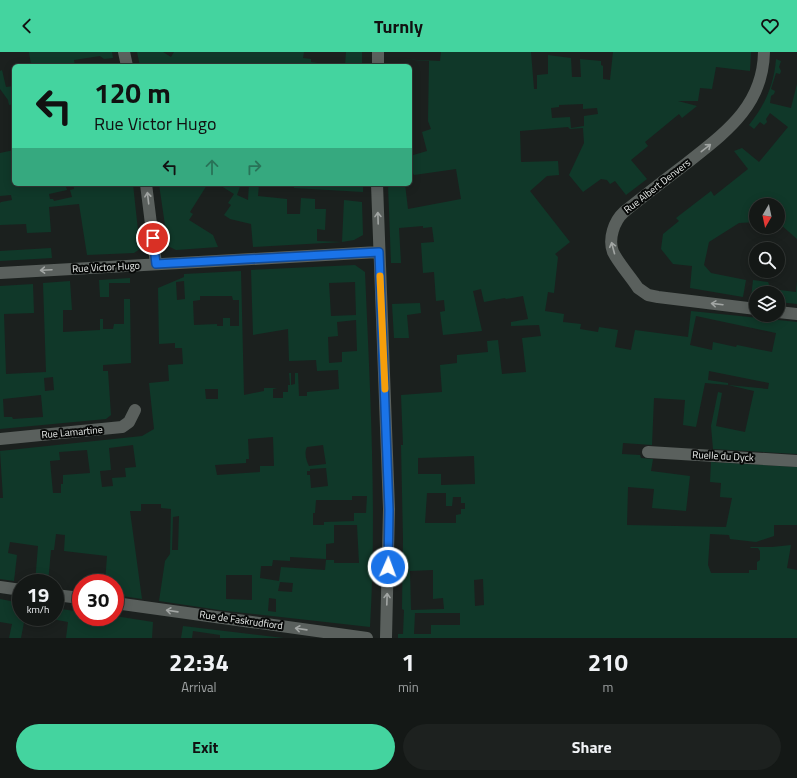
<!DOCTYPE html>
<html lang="en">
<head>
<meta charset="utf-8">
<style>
	body { margin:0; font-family:"Titillium Web",sans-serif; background:#1d211f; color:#f1f3f6; height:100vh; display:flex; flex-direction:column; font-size:15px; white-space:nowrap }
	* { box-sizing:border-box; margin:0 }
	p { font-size:13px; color:#9da0a1 }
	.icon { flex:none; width:22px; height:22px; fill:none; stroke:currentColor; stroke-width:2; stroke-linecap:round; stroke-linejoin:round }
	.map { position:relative; height:586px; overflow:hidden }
	.panel { display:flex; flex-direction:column; background:#141816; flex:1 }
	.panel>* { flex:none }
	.guide { position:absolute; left:12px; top:12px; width:400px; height:122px; border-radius:6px; box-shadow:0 2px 10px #0003,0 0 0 1px #333735; background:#44d49f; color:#111; overflow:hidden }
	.needle { width:26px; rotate:189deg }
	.tools { position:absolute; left:749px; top:146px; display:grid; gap:8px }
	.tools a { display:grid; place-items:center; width:36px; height:36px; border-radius:50%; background:#141816; box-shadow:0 2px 10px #0003,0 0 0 1px #333735; font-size:20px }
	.speed { position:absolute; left:12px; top:522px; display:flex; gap:8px; font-size:20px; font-weight:700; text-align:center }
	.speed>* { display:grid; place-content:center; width:52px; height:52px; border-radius:50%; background:#141816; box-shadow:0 2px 10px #0003,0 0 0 1px #333735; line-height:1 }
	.speed small { font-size:10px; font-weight:400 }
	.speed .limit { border:6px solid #d22; background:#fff; color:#111 }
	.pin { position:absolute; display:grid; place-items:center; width:34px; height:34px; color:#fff; margin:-17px; border:2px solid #fff; border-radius:50%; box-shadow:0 1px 4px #0007 }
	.me { position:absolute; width:44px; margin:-22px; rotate:2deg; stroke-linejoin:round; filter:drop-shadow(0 0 3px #0008) }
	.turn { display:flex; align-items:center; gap:14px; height:84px; padding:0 16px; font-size:18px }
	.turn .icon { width:52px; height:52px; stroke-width:2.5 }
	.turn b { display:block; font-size:28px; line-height:34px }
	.lanes { display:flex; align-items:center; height:38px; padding:0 16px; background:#0003; justify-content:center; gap:20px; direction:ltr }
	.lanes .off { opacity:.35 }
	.eta { display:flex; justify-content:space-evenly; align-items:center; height:68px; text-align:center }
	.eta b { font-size:24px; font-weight:700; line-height:28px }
	.cta { display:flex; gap:8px; margin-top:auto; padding:8px 16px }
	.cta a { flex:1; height:46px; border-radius:24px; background:#44d49f; color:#111; font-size:16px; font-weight:700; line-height:46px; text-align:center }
	.cta a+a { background:#1d211f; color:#f1f3f6 }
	header { display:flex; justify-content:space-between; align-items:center; height:52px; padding:0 16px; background:#44d49f; color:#111; font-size:18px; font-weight:700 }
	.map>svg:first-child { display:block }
</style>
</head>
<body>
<header><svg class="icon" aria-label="back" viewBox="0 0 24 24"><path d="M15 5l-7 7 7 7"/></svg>Turnly<svg class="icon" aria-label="heart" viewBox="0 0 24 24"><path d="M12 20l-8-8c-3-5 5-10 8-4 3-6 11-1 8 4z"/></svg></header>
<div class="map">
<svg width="797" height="586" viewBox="0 0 797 586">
	<rect width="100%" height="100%" fill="#1b201e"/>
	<path fill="#103829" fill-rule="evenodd" d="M29 0H112L113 6 104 7 100 4 74 8 75 14H26L31 13Z
		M137 0H163L171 5 174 0H304L303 6 311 7V10L318 11V14H140Z
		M346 0H362V14H345Z
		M441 0H531L534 37H537V23L548 22V3L571 6 572 25H581L580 7 601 9V13L603 14V27L610 28 613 0H751L750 19 716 15 712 37 700 36 698 49H678L697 54 682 66 679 62 645 90 648 94 631 108 647 127 626 143 615 129 610 132 607 128 601 127 583 140 569 123 584 91 583 76 570 77 568 75 520 79 521 110 558 109 559 123 547 124 530 139 570 190 555 202 558 205 554 241 548 240 545 259 564 262 563 270 581 272 580 277 598 280 599 275 618 278 615 295 631 298 635 278 688 285 691 259 797 270V402L713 397 711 374 718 340 722 341 716 374 745 380 754 339 728 333 705 331 696 375 683 373 685 348 654 346 652 393 623 391 622 402 640 403 641 406 653 407 651 419 690 424 686 459 652 456 654 437 628 435 627 473 726 475 732 446 720 445 721 431 710 430 711 410 797 415V473H774V484L756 490 730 487 729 483 710 482 708 513 711 521H749V518H757V510L760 508V499L758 496H750L751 495H772L791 493 787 516 797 518V586H398V582H403L404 558 402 557 403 487 401 393H403L401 343 442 340 440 313 457 311V303L488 300 487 289 498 288 502 322 526 320 522 286 541 284 539 273 511 274V270L528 267 523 244 506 247 505 246 484 250 481 237 473 239 482 279 443 283 440 260 445 259 444 248 436 249 434 220 423 221 421 191 434 190 432 175 423 176V174L399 176 401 211H391L388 132H405L408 157 461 147 456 117 414 123 410 116V104L427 99 422 80 431 77 428 69 429 9 398 7 440 9ZM583 52V57L597 56 598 62 584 64V74L571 76 570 65 552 66 551 56 559 55V53ZM696 264 776 281 772 300 737 293 736 295 713 290 712 298 690 293ZM709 319 769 331 768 337 728 333V331L708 328ZM474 404 475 432 441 433V422H418V406ZM427 441H446V454H452L453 445H461V451H465V457H461V462L456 463V471H425ZM433 518V547L443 546 444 557 411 558 410 519ZM483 527 484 553 475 554 474 528ZM415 561H460V573H431V582H414Z
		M776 7 781 9 779 15 781 19 780 22 776 21 771 37 775 39 774 42 771 44 770 51 791 56 797 32V187L780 172H778V153H756V170L739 171 709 190 704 213 711 221 746 228 743 245 690 236 692 214 673 212 661 197 663 182 679 169 676 166 711 139 714 144 748 117 734 99 742 96 759 110 788 75 770 61 766 67 767 70 764 73 760 70 754 77 749 73C765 53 774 33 776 7Z
		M2 18 6 35 14 34V52L9 53 8 48 0 37V19Z
		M14 98V132H65L67 138 49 142 50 147H53L54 149 72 145 70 138 74 137 73 132H133L140 197 134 201 87 203 79 152 49 155 51 180 27 181 26 172 0 173V151L1 150 12 148 11 143 0 144V101Z
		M159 132H213L211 135 207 133 190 160 193 162 189 168 213 183 218 195 176 198 168 194Z
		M218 132H241L237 143 248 148 249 132H259L258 144 287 147V162H300L301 146 315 147V157H326L325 178 317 177V189L342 190 344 148 362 150 363 183 354 188 342 190 253 195 251 172 230 167 224 163 231 153 228 151 234 142Z
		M294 132H319L346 135V132H363V140L294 136Z
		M51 196 52 206 0 209V199Z
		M355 213 365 220C370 338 377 457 370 575L226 559 159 549 165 509 170 502 171 457 161 456V452H141V459H130L142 547 115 543V531H105L107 504 64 499 65 483 56 482 54 498H51L48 531H35L38 494 10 490 8 501 17 503 14 529 0 527V446H3L0 399 142 384 154 377 149 331 169 329 168 313 183 312 182 296H175V291L159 292 158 236 184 225V222L241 219 244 343 264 339V336H277L273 337V346H283V340H288V333H290L289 321H291V333L295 332V321H298L299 344H307V340L339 337 338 318 317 319 316 308 289 309 288 277 253 283 251 218ZM184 229 185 247 177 248 176 230ZM355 230 356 263 331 264 329 231ZM200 244H232L233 248H239V274H230V266H223V274H217V272L194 273 193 249 200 248ZM356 268 357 299 342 300V310L329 311 328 285 338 284 337 270ZM205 337H218V347H206ZM273 385 274 414H260V420L217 423 215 413 246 411V407H249L248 387ZM133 393 136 415 125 416 126 425 112 426 113 434 102 435 100 419 111 418 109 396ZM323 393 326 412 309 414C306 409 304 400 307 395ZM87 398 90 421 63 423V432H61V441H53L50 409 60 408 59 400ZM326 416 328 434 311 436 310 423H307V419H310V417ZM352 444H367L366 461H354V469L324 470V473H313V461H315L316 448H352ZM179 464 178 498H172L173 465ZM334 473H357L359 511H334V508H326L325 518 281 515 279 529 260 526 261 514H272L273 508 290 509V505L326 507V492L334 491ZM226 523H252V548L226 547ZM280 530 293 531 292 540 278 539ZM269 546 276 547V560L268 559Z
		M130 226V231H109V245H100L99 228Z
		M753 228 768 230 771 237 796 240 797 229V252L778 250V241H756V247L751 246Z
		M70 229 72 258H63V280L100 278V267H103V277H113L114 272H124V247H130L131 311 103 313V319H108L111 363 106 367 0 377V234L33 232 34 261 4 262 6 322 46 320 43 231ZM53 325 54 338 45 339 44 326ZM41 343 43 365 13 367 12 365H4L3 347Z
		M420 251 421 261 407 263 409 286H394L392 252Z
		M0 547 21 551V565H25L21 586H9L12 572 0 570Z
		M55 556 81 560V565L115 564 153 570 152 586H66L68 570 41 565H55Z
		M183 574 284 586H220V583L193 579 192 586H181Z"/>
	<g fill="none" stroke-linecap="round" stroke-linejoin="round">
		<path stroke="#5a605d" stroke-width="12" d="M124 0 127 14
			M378 14V0
			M146 132 156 212
			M377 132 389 457 386 586
			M0 221 379 200
			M756 257 658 245 648 243 638 236C631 225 619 212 613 200 608 187 614 169 624 160 645 143 666 127 687 111 726 80 763 54 764 0
			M778 260 797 262
			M0 387 122 375 129 370 135 358
			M648 400 797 409
			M0 535 21 538
			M55 543 81 546
			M115 551 367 586"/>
	</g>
	<defs><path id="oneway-shaft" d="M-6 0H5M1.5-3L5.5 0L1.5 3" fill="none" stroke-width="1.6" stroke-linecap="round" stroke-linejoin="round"/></defs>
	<g stroke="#a2a6a4">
		<use href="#oneway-shaft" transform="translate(706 96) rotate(-38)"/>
		<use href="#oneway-shaft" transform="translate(148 146) rotate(-97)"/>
		<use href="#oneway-shaft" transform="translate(378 166) rotate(-92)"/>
		<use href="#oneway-shaft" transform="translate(613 196) rotate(-105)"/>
		<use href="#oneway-shaft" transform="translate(46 218) rotate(177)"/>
		<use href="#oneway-shaft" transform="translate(717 252) rotate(-173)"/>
		<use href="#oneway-shaft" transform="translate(387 547) rotate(-88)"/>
		<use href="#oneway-shaft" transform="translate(172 559) rotate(-172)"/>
		<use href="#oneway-shaft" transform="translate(301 577) rotate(-172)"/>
	</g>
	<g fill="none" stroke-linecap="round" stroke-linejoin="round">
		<defs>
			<path id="route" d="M153 186 156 212 379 200 389 458 388 515"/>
		</defs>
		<use href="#route" stroke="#114b97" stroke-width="10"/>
		<use href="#route" stroke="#1a73e8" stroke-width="7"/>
		<path stroke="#f59e0b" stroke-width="7" d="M380 224 385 337"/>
	</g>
	<g text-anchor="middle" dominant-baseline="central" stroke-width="4" stroke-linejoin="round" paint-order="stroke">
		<g font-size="10" fill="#eaedeb" stroke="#070908">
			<text transform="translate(657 134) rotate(-38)">Rue Albert Denvers</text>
			<text transform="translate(106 215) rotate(-3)">Rue Victor Hugo</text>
			<text transform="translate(72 380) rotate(-5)">Rue Lamartine</text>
			<text transform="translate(723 404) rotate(3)">Ruelle du Dyck</text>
			<text transform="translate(241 568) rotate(8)">Rue de Faskrudfiord</text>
		</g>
	</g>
</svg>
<div class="tools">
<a><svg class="needle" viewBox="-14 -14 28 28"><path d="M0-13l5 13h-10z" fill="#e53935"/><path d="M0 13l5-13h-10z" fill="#9da0a1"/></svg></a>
<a><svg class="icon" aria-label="search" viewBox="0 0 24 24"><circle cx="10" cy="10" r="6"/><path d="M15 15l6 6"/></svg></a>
<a><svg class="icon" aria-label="layers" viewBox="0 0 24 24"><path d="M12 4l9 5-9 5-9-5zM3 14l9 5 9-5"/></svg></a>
</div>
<div class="speed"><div>19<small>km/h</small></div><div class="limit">30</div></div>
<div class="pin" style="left:153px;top:186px;background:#d93025"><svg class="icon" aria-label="arrive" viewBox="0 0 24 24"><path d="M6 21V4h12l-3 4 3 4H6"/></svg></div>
<svg class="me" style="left:388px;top:515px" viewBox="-20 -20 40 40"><circle r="17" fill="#1a73e8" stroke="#fff" stroke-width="3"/><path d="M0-11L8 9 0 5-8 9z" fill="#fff"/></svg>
<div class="guide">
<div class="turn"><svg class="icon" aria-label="left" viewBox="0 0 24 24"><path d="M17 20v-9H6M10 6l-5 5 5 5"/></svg><div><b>120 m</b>Rue Victor Hugo</div></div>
<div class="lanes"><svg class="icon" aria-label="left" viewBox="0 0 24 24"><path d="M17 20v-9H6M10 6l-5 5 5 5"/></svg><svg class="icon off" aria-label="ahead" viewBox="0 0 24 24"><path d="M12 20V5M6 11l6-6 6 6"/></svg><svg class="icon off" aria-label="right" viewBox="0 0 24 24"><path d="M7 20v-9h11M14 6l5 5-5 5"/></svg></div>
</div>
</div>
<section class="panel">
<div class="eta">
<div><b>22:34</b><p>Arrival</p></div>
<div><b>1</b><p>min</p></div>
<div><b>210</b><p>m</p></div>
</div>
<div class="cta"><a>Exit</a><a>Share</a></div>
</section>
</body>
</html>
